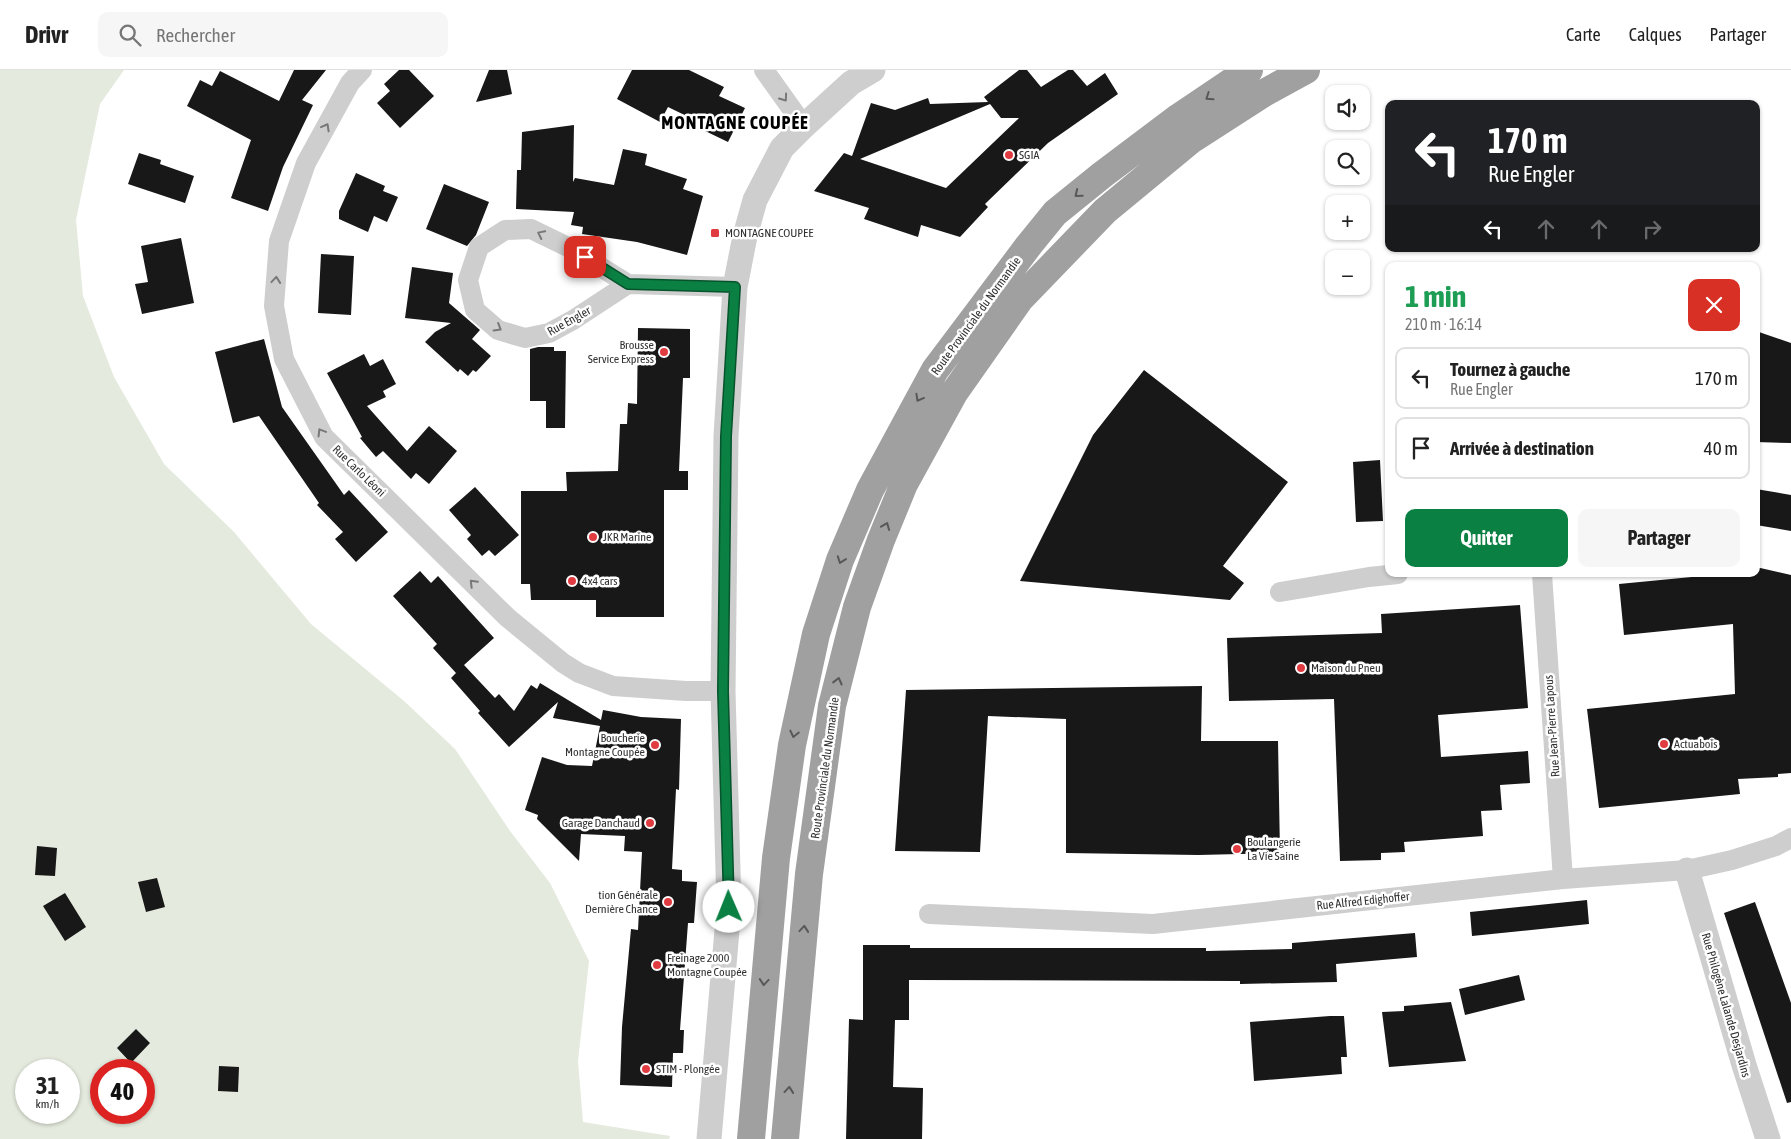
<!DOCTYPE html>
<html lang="fr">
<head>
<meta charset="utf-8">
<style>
	body { margin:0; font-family:"Asap Condensed",sans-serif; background:#f6f6f6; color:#222; height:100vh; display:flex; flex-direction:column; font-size:19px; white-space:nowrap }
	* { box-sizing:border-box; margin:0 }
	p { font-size:16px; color:#767676 }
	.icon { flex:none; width:28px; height:28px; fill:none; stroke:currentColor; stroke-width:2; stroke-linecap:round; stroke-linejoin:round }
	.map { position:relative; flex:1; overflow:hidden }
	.details { position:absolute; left:1385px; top:192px; width:375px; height:315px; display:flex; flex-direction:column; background:#fff; border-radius:10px; box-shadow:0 1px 4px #0004 }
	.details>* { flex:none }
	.banner { position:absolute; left:1385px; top:30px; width:375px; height:152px; border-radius:10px; box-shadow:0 1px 4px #0004; background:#202124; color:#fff; overflow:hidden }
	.controls { position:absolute; left:1325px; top:15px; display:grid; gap:10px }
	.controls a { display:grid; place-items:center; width:45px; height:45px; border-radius:10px; background:#fff; box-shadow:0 1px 4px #0004; font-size:25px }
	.speed { position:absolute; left:15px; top:989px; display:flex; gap:10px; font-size:25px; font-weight:700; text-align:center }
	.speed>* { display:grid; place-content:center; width:65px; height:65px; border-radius:50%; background:#fff; box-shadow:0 1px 4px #0004; line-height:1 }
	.speed small { font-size:12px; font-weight:400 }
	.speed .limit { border:8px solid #d22; background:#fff; color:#111 }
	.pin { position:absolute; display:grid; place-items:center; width:42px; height:42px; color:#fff; margin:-21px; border-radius:10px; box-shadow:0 2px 8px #0006 }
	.me { position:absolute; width:55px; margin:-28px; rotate:359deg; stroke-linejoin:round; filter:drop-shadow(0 0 4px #0008) }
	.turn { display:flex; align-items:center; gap:18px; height:105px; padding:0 20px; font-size:22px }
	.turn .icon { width:65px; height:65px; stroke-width:2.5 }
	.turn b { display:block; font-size:35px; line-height:42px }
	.lanes { display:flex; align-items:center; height:48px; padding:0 20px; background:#0003; justify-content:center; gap:25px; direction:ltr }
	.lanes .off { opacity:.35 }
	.round { display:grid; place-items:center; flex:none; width:52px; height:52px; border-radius:10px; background:#f6f6f6 }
	.headline { display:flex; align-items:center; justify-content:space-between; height:85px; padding:0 20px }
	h1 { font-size:30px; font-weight:700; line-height:38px; color:#1e9e55 }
	.primary-button { display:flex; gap:10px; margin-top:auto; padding:10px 20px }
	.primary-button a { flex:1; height:58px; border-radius:10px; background:#0b8043; color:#fff; font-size:20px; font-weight:700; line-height:58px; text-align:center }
	.primary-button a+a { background:#f6f6f6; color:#222 }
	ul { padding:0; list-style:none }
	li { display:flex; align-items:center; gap:15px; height:62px; margin:0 10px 8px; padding:0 10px; border:2px solid #e0e0e0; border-radius:10px }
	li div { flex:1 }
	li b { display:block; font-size:19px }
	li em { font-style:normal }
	header { display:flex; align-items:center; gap:30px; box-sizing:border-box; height:70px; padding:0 25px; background:#fff; border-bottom:1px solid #e0e0e0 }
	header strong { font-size:24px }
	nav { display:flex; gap:28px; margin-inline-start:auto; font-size:18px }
	.search { width:350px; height:45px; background:#f6f6f6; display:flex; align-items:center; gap:12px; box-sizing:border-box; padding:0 18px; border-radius:10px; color:#767676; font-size:19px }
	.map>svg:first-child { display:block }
</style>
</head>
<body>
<header>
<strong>Drivr</strong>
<div class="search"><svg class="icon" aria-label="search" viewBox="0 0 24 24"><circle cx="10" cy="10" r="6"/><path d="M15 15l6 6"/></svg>Rechercher</div>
<nav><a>Carte</a><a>Calques</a><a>Partager</a></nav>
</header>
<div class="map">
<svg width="1791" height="1069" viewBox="0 0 1791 1069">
	<rect width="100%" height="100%" fill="#fff"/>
	<path fill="#e4eadd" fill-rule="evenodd" d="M0 0H124L100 34 76 150 83 226 114 307 164 394 234 462 311 554 404 631 455 679 510 761 550 813 589 891 578 991 583 1052 670 1066 669 1069H0ZM26 1000H69V1042H26ZM101 1000H144V1042H101Z"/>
	<path fill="#181818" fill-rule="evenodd" d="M294 0H326L302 30 313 35 283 97 268 141 231 128 251 70 187 36 200 10 212 16 220 1 279 31Z
		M399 0H409L434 26 400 58 377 33 390 21 384 14Z
		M489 0H507L512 24 476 32Z
		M632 0H689L724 17 719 26 745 38 728 72 701 59 703 54 668 37 660 52 617 29Z
		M1019 0H1027L1041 17 1068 0H1073L1087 16 1105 3 1118 24 1048 73 985 134 988 137 960 167 921 155 918 167 864 149 869 138 814 121 844 83 852 86 871 33 895 40 928 28 930 34 988 32 984 27ZM990 34 1001 48H1019L946 118 860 89Z
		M574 55 573 112 575 108 614 115 623 79 647 84 645 95 687 109 683 119 703 126 687 185 637 172 582 164 583 157 571 155 574 142 516 139 517 100H521L522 62Z
		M139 83 161 90 160 94 194 106 185 133 128 114Z
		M356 103 385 116 383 121 398 127 387 152 374 146 368 162 339 149V141Z
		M444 114 489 132 476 165 467 176 426 159Z
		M181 168 194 233 142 244 135 214 148 212 141 176Z
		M321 184 354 186 351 245 318 243Z
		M412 197 453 203 449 233 480 260 472 269 491 286 476 302 473 300 468 306 460 299 458 302 425 272 435 262 451 253 405 248Z
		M638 258 690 259V308H683L679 401H688V420H664V547H596V530H531L530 514H521V421H567L566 402 618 401 620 354H627L628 333 637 334Z
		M1756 261 1791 273V373L1756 372Z
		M264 269 282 337 344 425 349 420 388 462 356 492 335 469 343 462 317 435 319 433 259 346 233 353 215 282Z
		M538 277H554V281H566L565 358H546V331H530V279Z
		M364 284 370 296 383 289 396 314 383 321 386 327 367 336 407 381 429 356 457 381 429 414 416 403 411 409 383 381 376 387 360 368 362 367 327 303Z
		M1144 300 1288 412 1223 496 1244 513 1230 530 1020 511 1093 365Z
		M1380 390 1383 451 1356 452 1353 392Z
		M475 417 519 465 495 486 489 480 482 486 467 469 471 465 449 440Z
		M1756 419 1791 425V461L1756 455Z
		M1756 497 1791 505V703L1778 704V707L1738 709 1740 724 1599 738 1587 639 1735 624 1733 554 1624 565 1619 514 1723 504H1756Z
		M420 501 431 513 438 506 494 568 464 595 495 628 499 624 514 641 531 615 537 619 540 613 601 650 603 640 641 647 681 649 679 720 676 719 672 799 682 800V811L697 812 694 853H688L680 960H684L683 983H673L672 1017 620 1015 622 957 631 859 638 860 642 782 624 781 625 766 581 764 579 791 537 749 538 745 525 740 542 687 567 695 592 696 600 656 553 648 558 632 509 677 478 643 480 641 451 608 459 600 456 603 433 578 437 574 393 526Z
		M1520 535 1528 638 1438 645 1441 687 1528 681 1530 713 1500 715 1502 740 1481 741 1483 766 1404 772 1405 782 1381 783V790L1340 791 1334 629 1229 631 1227 568 1382 563 1381 544Z
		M1202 616 1201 671H1278L1280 783 1198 785 1066 783V649L988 646 980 782 895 781 906 620Z
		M37 776 57 778 55 806 35 805Z
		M157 808 165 837 146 842 138 812Z
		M65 823 86 857 65 871 43 836Z
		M1587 830 1589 854 1472 866 1470 842Z
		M1755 832 1791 933V1032L1787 1033 1724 843Z
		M1415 863 1417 887 1336 894 1337 912 1240 914V911L909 910V950H895L893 1017 923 1018 922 1069H846L849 949 863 950V875H910V878H1206V881L1292 879V873Z
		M1519 905 1525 930 1465 945 1459 919Z
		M1451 932 1466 991 1389 997 1382 942 1404 941V936Z
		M1330 946H1344L1347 987H1341L1342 1004 1254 1011 1250 952Z
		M136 959 150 973 131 993 117 978Z
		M219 996 239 997 238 1022 218 1021Z"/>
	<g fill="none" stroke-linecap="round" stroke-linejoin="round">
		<path stroke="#cecece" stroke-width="20" d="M362 0 350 13 306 93 279 171 274 236 284 289 324 367 508 548 563 593 579 603 613 616 686 621H723
			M764 0 804 56
			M628 214 573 250 549 263 525 268 498 260 475 240 468 210 479 177 505 160 531 159 570 178 628 214 735 217
			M1542 504 1563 809
			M1280 522 1369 507 1398 504
			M929 844 1153 854 1563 809 1687 800 1732 790 1776 776 1791 768"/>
		<path stroke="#cecece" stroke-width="25" d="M1687 800 1744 995 1768 1069
			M709 1069 729 837 723 621 726 366 735 217 745 166 755 130 782 78 804 56 851 13 873 0"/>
		<path stroke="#a0a0a0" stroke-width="28" d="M751 1069 776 788 792 675 816 564 840 490 870 420 935 300 1029 175 1055 143 1102 105 1179 47 1249 0
			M785 1069 809 804 832 636 857 537 881 470 904 414 954 323 1020 229 1105 141 1191 70 1264 23 1306 0"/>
	</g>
	<defs><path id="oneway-chevron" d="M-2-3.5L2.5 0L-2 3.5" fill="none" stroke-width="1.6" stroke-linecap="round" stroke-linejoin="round" transform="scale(1.25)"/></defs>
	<g stroke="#585858">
		<use href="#oneway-chevron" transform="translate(1209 27) rotate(146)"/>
		<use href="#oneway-chevron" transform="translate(1078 124) rotate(141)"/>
		<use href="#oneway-chevron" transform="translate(919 328) rotate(119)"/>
		<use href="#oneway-chevron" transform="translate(886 456) rotate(-68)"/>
		<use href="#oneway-chevron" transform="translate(841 490) rotate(110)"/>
		<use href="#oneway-chevron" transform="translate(838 611) rotate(-76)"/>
		<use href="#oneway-chevron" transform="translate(794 664) rotate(103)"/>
		<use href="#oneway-chevron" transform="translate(804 859) rotate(-85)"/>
		<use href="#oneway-chevron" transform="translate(764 912) rotate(95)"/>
		<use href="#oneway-chevron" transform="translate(789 1020) rotate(-85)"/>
	</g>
	<g stroke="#787878">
		<use href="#oneway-chevron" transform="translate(784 28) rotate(54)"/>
		<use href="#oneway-chevron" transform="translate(326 57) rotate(-61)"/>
		<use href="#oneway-chevron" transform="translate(541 164) rotate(-154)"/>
		<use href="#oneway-chevron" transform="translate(276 210) rotate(-85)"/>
		<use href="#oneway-chevron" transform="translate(498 258) rotate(31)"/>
		<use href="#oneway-chevron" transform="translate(321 362) rotate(-121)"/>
		<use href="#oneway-chevron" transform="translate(473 513) rotate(-135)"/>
	</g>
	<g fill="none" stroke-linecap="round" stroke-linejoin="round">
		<defs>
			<path id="route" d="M585 187 628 214 735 217 726 366 723 621 729 837"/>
		</defs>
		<use href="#route" stroke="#07532c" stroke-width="12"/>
		<use href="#route" stroke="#0b8043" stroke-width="9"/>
	</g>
	<g fill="#e03b40" stroke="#fff" stroke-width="2">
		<circle cx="1009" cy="85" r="5"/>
		<rect x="710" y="158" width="10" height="10" rx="2.5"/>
		<circle cx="664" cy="282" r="5"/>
		<circle cx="593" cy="467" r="5"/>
		<circle cx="572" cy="511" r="5"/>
		<circle cx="1301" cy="598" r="5"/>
		<circle cx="1664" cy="674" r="5"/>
		<circle cx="655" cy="675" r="5"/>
		<circle cx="650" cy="753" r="5"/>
		<circle cx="1237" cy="779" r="5"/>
		<circle cx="668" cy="832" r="5"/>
		<circle cx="657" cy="895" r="5"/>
		<circle cx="646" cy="999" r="5"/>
	</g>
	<g text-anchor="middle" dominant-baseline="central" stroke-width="5" stroke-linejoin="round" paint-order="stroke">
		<g font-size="12" fill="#313131" stroke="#fff" text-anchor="start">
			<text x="1019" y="85">SGIA</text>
			<text x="725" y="163">MONTAGNE COUPEE</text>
			<text x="654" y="275" text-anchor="end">Brousse<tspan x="654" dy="14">Service Express</tspan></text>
			<text x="603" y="467">JKR Marine</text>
			<text x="582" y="511">4x4 cars</text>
			<text x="1311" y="598">Maison du Pneu</text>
			<text x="645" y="668" text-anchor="end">Boucherie<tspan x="645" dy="14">Montagne Coupée</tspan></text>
			<text x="1674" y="674">Actuabois</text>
			<text x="640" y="753" text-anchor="end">Garage Danchaud</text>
			<text x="1247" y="772">Boulangerie<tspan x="1247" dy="14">La Vie Saine</tspan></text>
			<text x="658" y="825" text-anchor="end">tion Générale<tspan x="658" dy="14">Dernière Chance</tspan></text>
			<text x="667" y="888">Freinage 2000<tspan x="667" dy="14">Montagne Coupée</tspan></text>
			<text x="656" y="999">STIM - Plongée</text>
		</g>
		<g font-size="12" fill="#313131" stroke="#fff">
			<text transform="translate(976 246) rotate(-54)">Route Provinciale du Normandie</text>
			<text transform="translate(569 251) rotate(-29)">Rue Engler</text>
			<text transform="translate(359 401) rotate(44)">Rue Carlo Léoni</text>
			<text transform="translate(1552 656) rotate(-94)">Rue Jean-Pierre Lapous</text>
			<text transform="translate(825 698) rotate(-82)">Route Provinciale du Normandie</text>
			<text transform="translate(1363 831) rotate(-6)">Rue Alfred Edighoffer</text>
			<text transform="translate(1726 935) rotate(74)">Rue Philogène Lalande Desjardins</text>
		</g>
		<g font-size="18" font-weight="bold" letter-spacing="1" fill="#000" stroke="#fff">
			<text x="735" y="52">MONTAGNE COUPÉE</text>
		</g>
	</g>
</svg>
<div class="controls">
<a><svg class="icon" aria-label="sound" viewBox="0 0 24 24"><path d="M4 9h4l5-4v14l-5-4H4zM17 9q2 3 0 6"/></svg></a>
<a><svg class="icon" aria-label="search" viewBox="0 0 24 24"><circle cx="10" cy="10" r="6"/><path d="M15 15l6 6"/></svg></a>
<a>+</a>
<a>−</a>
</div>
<div class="speed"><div>31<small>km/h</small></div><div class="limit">40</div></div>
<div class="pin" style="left:585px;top:187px;background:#d93025"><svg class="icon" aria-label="arrive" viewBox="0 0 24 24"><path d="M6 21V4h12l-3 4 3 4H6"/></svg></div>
<svg class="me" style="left:729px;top:837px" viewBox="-20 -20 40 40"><circle r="19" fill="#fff"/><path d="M0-13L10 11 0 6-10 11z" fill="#0b8043"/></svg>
<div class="banner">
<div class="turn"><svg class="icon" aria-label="left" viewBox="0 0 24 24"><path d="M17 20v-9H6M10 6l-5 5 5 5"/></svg><div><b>170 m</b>Rue Engler</div></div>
<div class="lanes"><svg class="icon" aria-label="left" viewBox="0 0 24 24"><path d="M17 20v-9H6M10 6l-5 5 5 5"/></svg><svg class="icon off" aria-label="ahead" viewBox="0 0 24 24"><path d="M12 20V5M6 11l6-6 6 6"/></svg><svg class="icon off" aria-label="ahead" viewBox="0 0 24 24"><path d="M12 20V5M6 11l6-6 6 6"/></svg><svg class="icon off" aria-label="right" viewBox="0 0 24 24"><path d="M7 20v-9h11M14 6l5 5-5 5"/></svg></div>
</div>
<section class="details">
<div class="headline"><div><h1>1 min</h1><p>210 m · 16:14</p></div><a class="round" style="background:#d93025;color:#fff"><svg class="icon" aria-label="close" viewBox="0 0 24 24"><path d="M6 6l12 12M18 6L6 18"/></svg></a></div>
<ul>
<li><svg class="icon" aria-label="left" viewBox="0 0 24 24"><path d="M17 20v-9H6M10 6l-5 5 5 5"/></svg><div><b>Tournez à gauche</b><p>Rue Engler</p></div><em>170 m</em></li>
<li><svg class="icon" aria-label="arrive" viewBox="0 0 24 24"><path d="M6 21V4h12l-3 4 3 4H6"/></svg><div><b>Arrivée à destination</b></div><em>40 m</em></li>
</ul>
<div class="primary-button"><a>Quitter</a><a>Partager</a></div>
</section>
</div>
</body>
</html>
